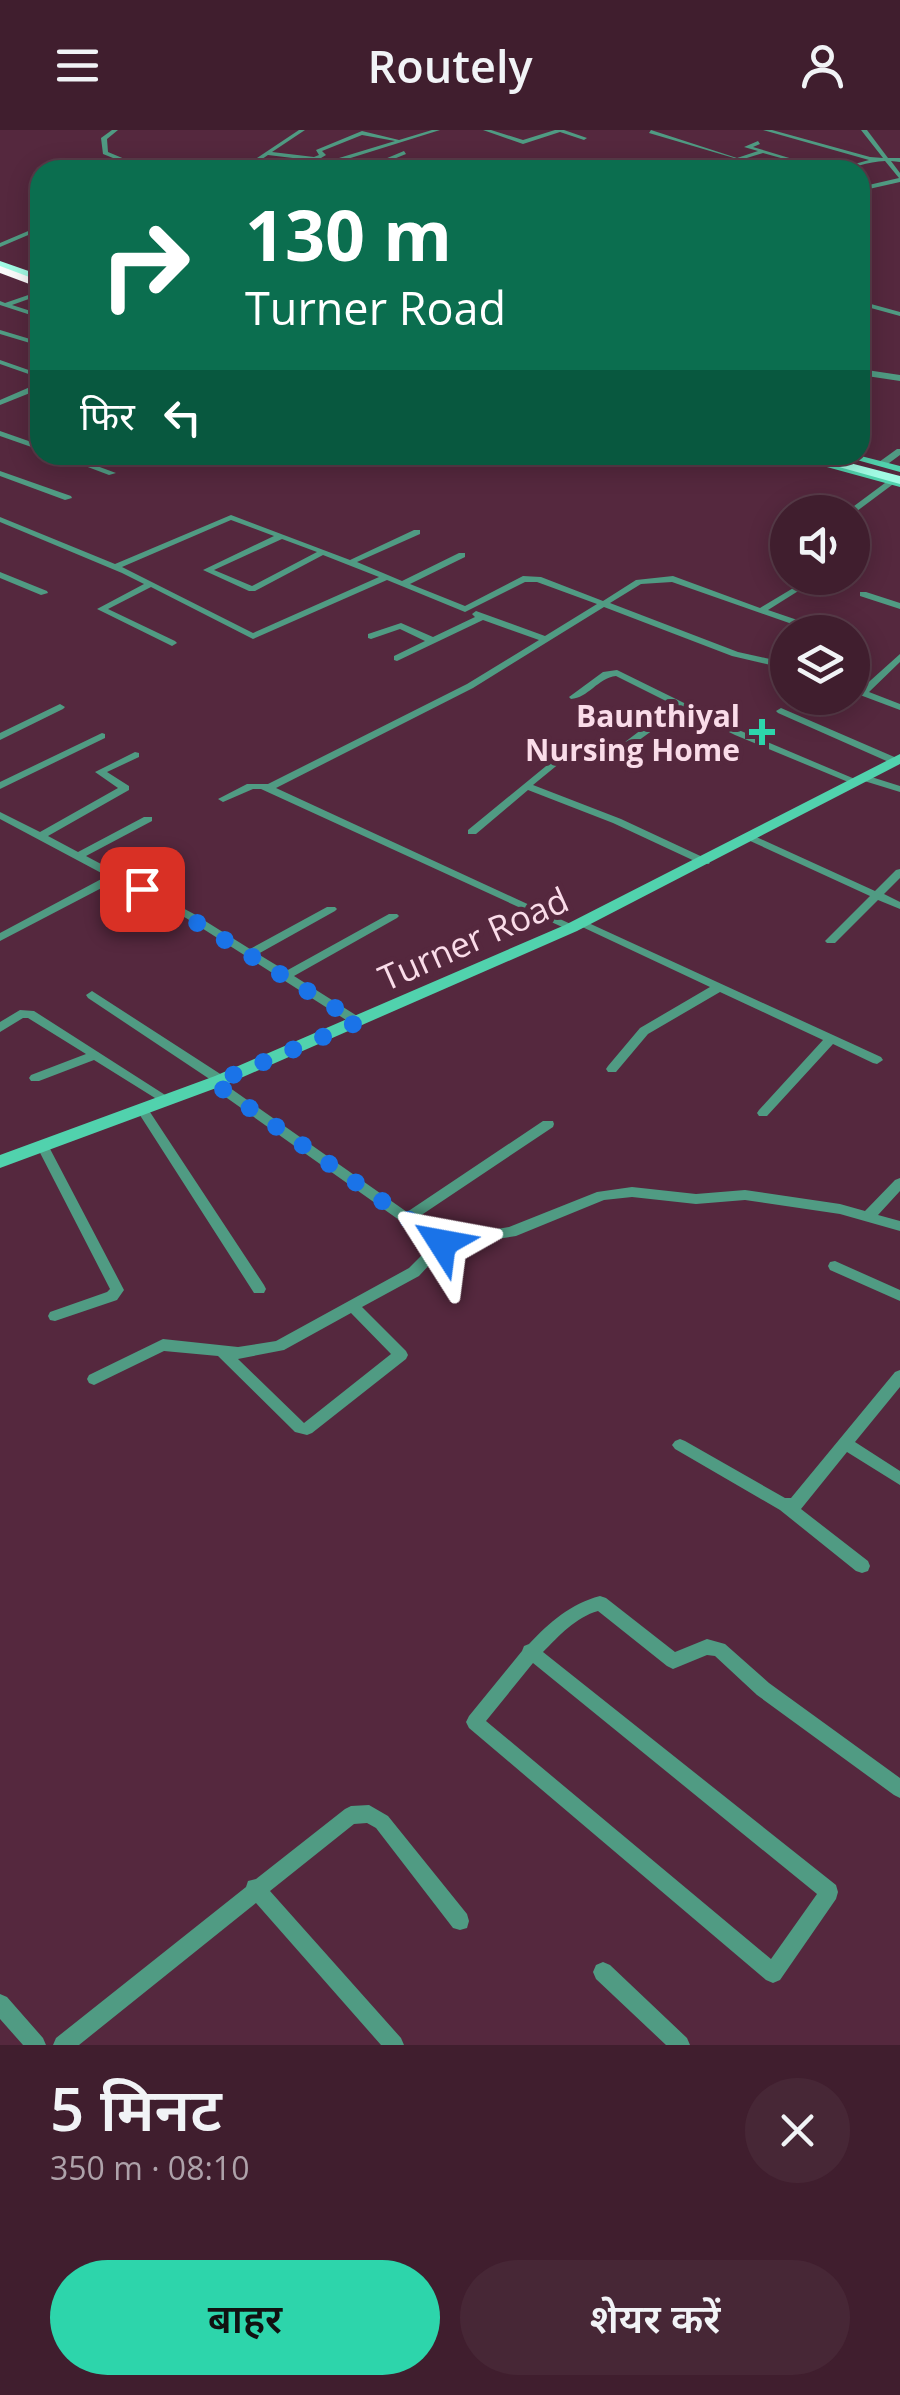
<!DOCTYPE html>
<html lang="hi">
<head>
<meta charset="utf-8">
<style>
	body { margin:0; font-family:"Open Sans","Noto Sans Devanagari",sans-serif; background:#472736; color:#f1f3f6; height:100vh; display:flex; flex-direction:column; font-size:38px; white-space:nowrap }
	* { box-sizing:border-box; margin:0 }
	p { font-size:32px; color:#aea2aa }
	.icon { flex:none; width:55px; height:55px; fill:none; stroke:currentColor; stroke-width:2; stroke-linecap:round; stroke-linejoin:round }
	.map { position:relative; height:1915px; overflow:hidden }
	.sheet { display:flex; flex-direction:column; background:#401e2e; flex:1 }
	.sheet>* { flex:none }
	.banner { position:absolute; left:30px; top:30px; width:840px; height:305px; border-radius:30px; box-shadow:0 5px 25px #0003,0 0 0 2px #593c4a; background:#0b6e4f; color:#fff; overflow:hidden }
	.tools { position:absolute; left:770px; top:365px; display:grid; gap:20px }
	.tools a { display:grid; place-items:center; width:100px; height:100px; border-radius:50%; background:#401e2e; box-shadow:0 5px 25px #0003,0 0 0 2px #593c4a; font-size:50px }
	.pin { position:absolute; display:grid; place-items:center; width:85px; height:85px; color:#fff; margin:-42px; border-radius:20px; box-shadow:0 5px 15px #0006 }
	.me { position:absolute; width:110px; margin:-55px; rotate:304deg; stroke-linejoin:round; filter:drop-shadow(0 0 8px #0008) }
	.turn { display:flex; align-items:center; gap:35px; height:210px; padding:0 50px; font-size:45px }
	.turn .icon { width:130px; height:130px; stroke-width:2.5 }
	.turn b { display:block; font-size:70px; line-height:85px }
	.then { display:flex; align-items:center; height:95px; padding:0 50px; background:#0003; gap:20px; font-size:38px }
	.round { display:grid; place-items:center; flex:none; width:105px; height:105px; border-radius:52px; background:#472736 }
	.summary { display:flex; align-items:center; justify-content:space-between; height:170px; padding:0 50px }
	h1 { font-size:60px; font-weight:600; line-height:75px }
	.primary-button { display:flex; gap:20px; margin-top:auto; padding:20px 50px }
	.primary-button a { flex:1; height:115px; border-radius:60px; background:#2dd5ab; color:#111; font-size:40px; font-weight:600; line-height:115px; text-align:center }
	.primary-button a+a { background:#472736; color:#f1f3f6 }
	header { display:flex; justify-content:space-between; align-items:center; height:130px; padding:0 50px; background:#401e2e; font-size:45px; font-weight:600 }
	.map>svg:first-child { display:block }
</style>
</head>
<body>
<header><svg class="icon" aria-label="menu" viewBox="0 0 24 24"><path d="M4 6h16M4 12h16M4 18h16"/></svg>Routely<svg class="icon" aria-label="person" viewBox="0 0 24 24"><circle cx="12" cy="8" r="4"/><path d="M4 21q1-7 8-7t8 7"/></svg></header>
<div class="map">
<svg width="900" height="1915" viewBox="0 0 900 1915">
	<rect width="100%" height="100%" fill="#55283e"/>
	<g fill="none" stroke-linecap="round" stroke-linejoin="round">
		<path fill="#509b83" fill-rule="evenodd" d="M112 0H118L107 9 108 22 151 40H143L103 24 101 8Z
			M299 0H305L272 22 314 27 319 25 316 20 362 1 399 10 432 0H440L341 31 373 34 404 21 406 24 379 35 408 40H392L268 25 246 40H239ZM362 5 395 11 339 28 340 30 321 28 326 25 322 21Z
			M483 0H491L523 10 555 0H564L587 8 584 10 560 2 523 14Z
			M651 0 737 28 758 21 744 17 758 11 760 14 753 17 829 40H820L793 32 763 40 732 33 710 40H701L726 31V29L734 28 649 3ZM763 23 788 30 760 37 737 31Z
			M763 0H772L870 27 883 28 861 0H867L888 28H900V32L891 31 900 43V52L860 61V57L899 48 885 31C868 31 851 40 833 40L869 30Z
			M648 32 673 39 674 40H665L646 35Z
			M636 37 642 39 643 40H634Z
			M40 96V100L0 117V113Z
			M40 161V165L12 175 40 184V188L0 175V171L5 173Z
			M860 171 900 182V186L860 175Z
			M0 200 40 212V216L0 204Z
			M0 230 40 244V248L0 234Z
			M37 254H40V259L0 275V270Z
			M0 301 40 315V320L0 306Z
			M897 319H900V325L885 336H879V332Z
			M56 325H67L116 343 109 345Z
			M0 341 71 366 72 368 65 370 0 346Z
			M889 350 896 352 853 384 846 382Z
			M231 385 350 430 414 400H420V404L357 432 402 451 459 423H465V427L410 454 465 476 523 446 541 447 603 471 636 450 673 446 760 478 810 448H819L768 480 815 496 832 489 836 492 815 502 672 452 641 454 610 473 738 522 788 533V539L732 526 604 477 473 558 276 658 575 796 577 798 575 800 571 801 261 659H253L223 672 218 669 247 654H268L467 554 539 510 483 490 397 531 394 530V526L425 511 400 499 371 509 368 508V504L401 493 433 507 475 487 472 484 476 481 545 506 597 474 537 452H525L465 482 387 450 253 509 151 457 108 479 175 511 177 513 172 516 97 479 144 454 122 443 0 392V387L115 434ZM231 390 274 406 203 440 249 461H255L323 425 379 447 253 503 122 437ZM282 409 317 422 252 456 214 440Z
			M0 442 47 461 48 463 41 465 0 448Z
			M860 462H866L900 473V479L860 466Z
			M900 524V532L869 562 900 574V580L852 562V556L861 559Z
			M617 540 741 601 862 652 857 655 853 654 735 605 682 579 631 616H625V612L674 575 616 546C598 548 588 568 571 569L569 567 603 542Z
			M60 574 65 577 63 579 0 610V603Z
			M781 578 899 629 900 631 895 634 891 633 778 583 776 581Z
			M102 603 105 604V608L0 659V652Z
			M135 622 139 623V627L107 642 129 656V660L48 706 78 722 144 687H152V691L86 726 116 742 122 743 123 746 194 784 250 819 327 777H335L337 779 335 781 258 824 286 841 389 784H397L399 786 397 788 294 846 362 889 364 892 362 895H354L186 788 115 751 0 811V803L107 746 0 689V682L40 702 118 658 95 642Z
			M562 623 566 624V628L533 655 621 689 709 730 710 732 709 734H701L613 693 528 660 476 704H468V700Z
			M865 645 900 656V662L861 650 860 648Z
			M752 705 875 761 896 740 900 739V748L884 764 900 772V779L878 770 835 813H827L825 811 870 766 748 710 747 708Z
			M582 790 881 927 883 930 877 934 873 933 833 914 767 986H759L757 983 759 980 823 910 720 862 648 904 616 942H608L606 939 608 936 640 898 710 857 578 795 576 793Z
			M92 861 225 947 227 950 223 953 407 1082 543 991H553L554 994 553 997 417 1088 444 1108 509 1097 597 1062 632 1057 696 1064 745 1060 840 1074 865 1081 895 1050 900 1048V1061L878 1085 900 1091V1101L840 1084 745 1070 696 1074 632 1067 604 1070 516 1106 446 1117 419 1146 362 1177 406 1221 408 1225 406 1229 312 1303 307 1305 295 1302 218 1226 164 1221 94 1255 89 1253 87 1249 89 1245 163 1209 238 1217 276 1211 409 1138 433 1114 210 956 208 953 211 950 88 868 86 865ZM351 1183 391 1224 304 1293 238 1229 284 1220Z
			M20 880 34 881 173 970 167 974 163 973 94 930 39 951H31L29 948 31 945 86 924 28 888H23L0 902V892Z
			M142 975 146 976 264 1155 266 1159 264 1163H254L136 979Z
			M42 1011 48 1015 124 1160 117 1170 55 1191 50 1190 48 1186 50 1182 107 1162 110 1159 36 1015Z
			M835 1131 900 1160V1171L830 1140 828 1136 830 1132Z
			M900 1240V1257L855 1312 900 1341V1355L847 1322 801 1379 868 1431 870 1436 868 1441 862 1443 856 1441 780 1380 675 1319 672 1315 675 1311 680 1309 685 1311 785 1368H791L895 1242Z
			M600 1466 606 1468 675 1522 707 1509 725 1514 769 1553 900 1648V1668L894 1665 757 1565 715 1526 707 1525 673 1539 667 1536 598 1481C576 1487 559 1506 543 1522L836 1755 838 1762 836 1769 780 1850 773 1853 766 1850 469 1598 466 1592 469 1586 522 1521 524 1516 529 1514C550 1492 570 1474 600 1466ZM533 1533 817 1764 771 1829 486 1591Z
			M369 1675 388 1686 467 1784 469 1791 467 1798 460 1800 453 1798 376 1698 367 1693 354 1694 270 1761 401 1908 404 1915H381L256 1773 79 1915H53L56 1908 246 1757 248 1751 256 1749 345 1679 351 1676Z
			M603 1832 610 1835 687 1908 690 1915H666L596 1849 593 1842 596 1835Z
			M0 1864 7 1867 43 1908 46 1915H23L0 1889Z"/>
		<path fill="#509b83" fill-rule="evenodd" d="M860 239 900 245V251L860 245Z"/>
		<path fill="#51d2ad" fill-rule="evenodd" d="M783 325H801L900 351V357Z
			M839 325H857L900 336V342Z
			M900 624V634L577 801 227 954 0 1038V1025L215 946 565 795Z"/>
		<path fill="#a2fbe4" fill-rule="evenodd" d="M0 131 40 145V152L0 138Z
			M796 325H819L900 346V354Z"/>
		<path fill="#fafafa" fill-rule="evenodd" d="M0 136 40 151V158L0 143Z"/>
	</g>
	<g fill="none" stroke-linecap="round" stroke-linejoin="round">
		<path stroke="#1a73e8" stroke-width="18" stroke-dasharray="0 32.4" d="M142 759 358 892 214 953 442 1113"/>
	</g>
	<path fill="#2dd5ab" stroke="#55283e" stroke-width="4" d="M757 587h10v10h10v10h-10v10h-10v-10h-10v-10h10z"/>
	<g text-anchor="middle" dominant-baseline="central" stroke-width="10" stroke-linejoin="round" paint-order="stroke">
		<g font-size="30" font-weight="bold" fill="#fadce9" stroke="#55283e" text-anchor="end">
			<text x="740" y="585">Baunthiyal<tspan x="740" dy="34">Nursing Home</tspan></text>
		</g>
		<g font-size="35" fill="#fadce9" stroke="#55283e">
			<text transform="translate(473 808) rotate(-24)">Turner Road</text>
		</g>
	</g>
</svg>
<div class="tools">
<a><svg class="icon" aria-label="sound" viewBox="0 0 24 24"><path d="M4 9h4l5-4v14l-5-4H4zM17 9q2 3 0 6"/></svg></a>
<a><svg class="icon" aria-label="layers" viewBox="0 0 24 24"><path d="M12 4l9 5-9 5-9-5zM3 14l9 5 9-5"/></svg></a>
</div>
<div class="pin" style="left:142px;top:759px;background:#d93025"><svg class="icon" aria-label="arrive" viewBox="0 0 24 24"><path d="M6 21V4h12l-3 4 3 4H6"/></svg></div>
<svg class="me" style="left:442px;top:1113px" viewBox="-20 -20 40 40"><path d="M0-17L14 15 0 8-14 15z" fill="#1a73e8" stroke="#fff" stroke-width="4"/></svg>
<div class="banner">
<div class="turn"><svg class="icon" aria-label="right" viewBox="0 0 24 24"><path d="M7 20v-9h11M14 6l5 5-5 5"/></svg><div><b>130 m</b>Turner Road</div></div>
<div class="then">फिर<svg class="icon" aria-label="left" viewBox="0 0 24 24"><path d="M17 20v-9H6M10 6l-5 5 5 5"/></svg></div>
</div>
</div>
<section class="sheet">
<div class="summary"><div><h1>5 मिनट</h1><p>350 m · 08:10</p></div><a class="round"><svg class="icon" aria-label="close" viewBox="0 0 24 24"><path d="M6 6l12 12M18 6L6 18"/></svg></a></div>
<div class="primary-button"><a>बाहर</a><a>शेयर करें</a></div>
</section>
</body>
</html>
